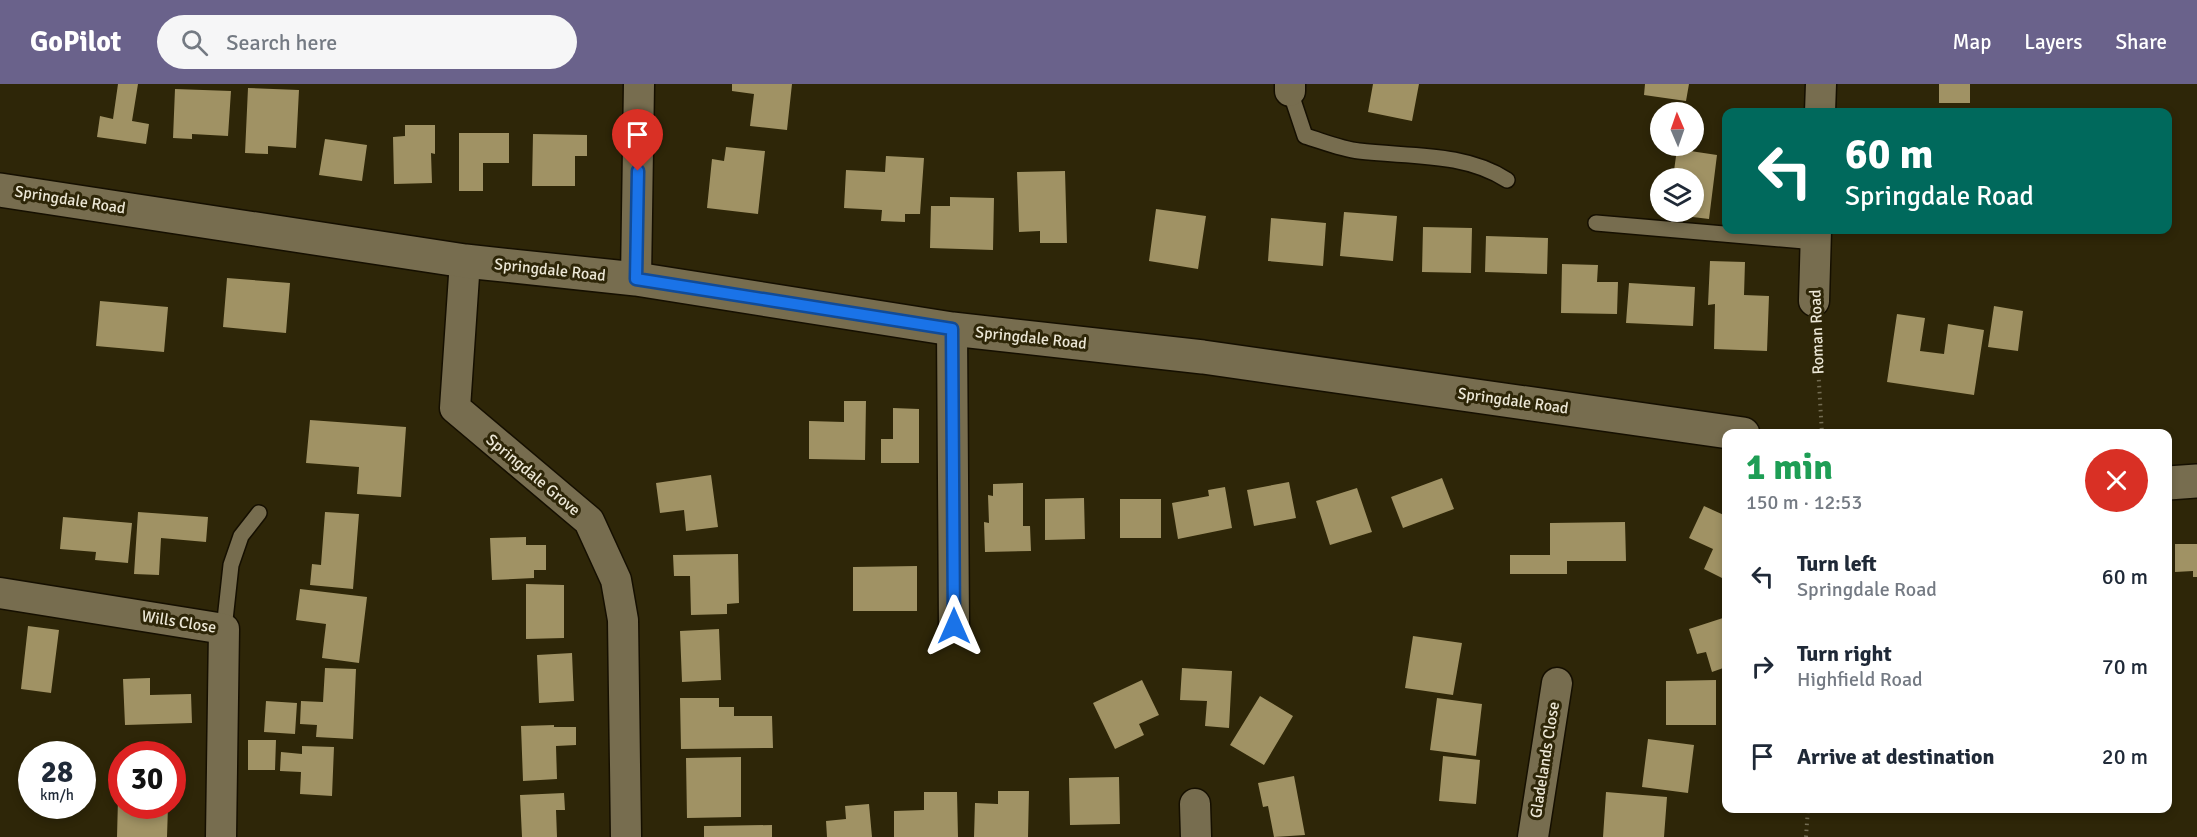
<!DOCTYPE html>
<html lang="en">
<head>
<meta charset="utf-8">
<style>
	body { margin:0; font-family:Signika,sans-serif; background:#f6f6f7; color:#1f2937; height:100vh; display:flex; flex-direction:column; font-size:22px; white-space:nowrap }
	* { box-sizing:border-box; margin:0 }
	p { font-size:20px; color:#747a83 }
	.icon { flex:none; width:33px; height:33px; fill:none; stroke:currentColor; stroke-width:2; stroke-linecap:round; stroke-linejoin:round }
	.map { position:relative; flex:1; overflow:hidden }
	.panel { position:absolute; left:1722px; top:345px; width:450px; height:384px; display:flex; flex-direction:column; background:#fff; border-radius:12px; box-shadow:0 3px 9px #0003 }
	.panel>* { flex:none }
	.guide { position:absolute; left:1722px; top:24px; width:450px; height:126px; border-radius:12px; box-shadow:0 3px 9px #0003; background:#00695c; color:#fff; overflow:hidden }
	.needle { width:39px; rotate:358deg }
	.tools { position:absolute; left:1650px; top:18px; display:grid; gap:12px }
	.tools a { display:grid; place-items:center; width:54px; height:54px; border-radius:50%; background:#fff; box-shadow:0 3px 9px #0003; font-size:30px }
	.speed { position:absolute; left:18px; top:657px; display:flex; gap:12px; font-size:30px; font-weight:700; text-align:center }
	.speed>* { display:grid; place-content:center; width:78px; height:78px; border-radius:50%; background:#fff; box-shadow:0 3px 9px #0003; line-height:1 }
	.speed small { font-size:15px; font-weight:400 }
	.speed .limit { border:9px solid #d22; background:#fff; color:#111 }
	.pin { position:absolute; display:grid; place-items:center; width:51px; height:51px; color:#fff; margin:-62px -26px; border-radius:50% 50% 50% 0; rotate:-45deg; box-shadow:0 0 6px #0007 }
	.pin .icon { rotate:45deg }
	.me { position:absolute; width:66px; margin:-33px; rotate:0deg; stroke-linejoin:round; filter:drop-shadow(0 0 4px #0008) }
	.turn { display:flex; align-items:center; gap:21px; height:126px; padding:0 24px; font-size:27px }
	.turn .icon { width:78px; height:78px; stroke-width:2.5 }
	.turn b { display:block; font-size:42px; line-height:51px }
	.round { display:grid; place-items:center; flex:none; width:63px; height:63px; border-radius:32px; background:#f6f6f7 }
	.head { display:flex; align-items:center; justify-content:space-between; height:102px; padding:0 24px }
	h1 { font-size:36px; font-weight:700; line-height:45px; color:#1e9e55 }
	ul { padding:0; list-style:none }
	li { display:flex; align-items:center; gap:18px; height:90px; padding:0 24px }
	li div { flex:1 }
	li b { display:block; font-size:22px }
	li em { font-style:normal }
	header { display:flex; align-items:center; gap:36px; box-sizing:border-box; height:84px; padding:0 30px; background:#6a628b; color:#fff }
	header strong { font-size:28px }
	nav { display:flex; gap:33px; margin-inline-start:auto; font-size:21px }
	.search { width:420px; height:54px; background:#f6f6f7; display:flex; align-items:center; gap:15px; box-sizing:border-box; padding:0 21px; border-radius:33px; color:#747a83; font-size:22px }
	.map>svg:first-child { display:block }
</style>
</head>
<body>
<header>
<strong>GoPilot</strong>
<div class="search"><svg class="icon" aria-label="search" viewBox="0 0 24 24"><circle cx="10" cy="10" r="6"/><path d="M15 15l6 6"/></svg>Search here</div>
<nav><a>Map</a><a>Layers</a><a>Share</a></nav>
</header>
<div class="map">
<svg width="2197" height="753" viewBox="0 0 2197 753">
	<rect width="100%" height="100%" fill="#2e2608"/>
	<path fill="#a09264" d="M118 0H138L132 37 149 40 146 60 97 53 100 32 113 35Z
		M732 0H792L787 46 750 42 754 10 732 7Z
		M1373 0H1419L1412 37 1368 28Z
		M1645 0H1689L1686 17 1644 11Z
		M1939 0H1970V19H1939Z
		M248 4 299 6 296 64 268 62V70L245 69Z
		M175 5 231 7 228 52 192 50V55L173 54Z
		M405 41H435V70L431 69 432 99 394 100 393 53 405 52Z
		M459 49H509V79H483V107H459Z
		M533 50 587 51V72H575V102H532Z
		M325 55 367 61 362 97 319 91Z
		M726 63 765 67 758 130 707 124 712 75 724 77Z
		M1677 65 1717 71 1709 135 1668 130 1669 128H1694V94H1673Z
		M886 72 924 74 920 130H905V138L881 137 882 126 844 124 846 86 885 88Z
		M1065 87 1067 159H1040V147L1019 148 1017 88Z
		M950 113 994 114 993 166 930 164 931 122H950Z
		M1156 125 1206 132 1198 185 1149 177Z
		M1344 128 1397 132 1393 177 1340 172Z
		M1271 134 1326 139 1323 182 1268 177Z
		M1423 143 1472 144 1471 189 1422 188Z
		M1486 152 1548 154 1547 190 1485 188Z
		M1710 177 1745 178 1744 211 1769 212 1767 267 1714 265 1715 220 1708 221Z
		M1562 180 1598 181 1597 198H1618L1617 230 1561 229Z
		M227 194 290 199 286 249 223 243Z
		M1629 199 1695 203 1693 242 1626 239Z
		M100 217 168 223 164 268 96 262Z
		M1994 222 2023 227 2018 267 1988 263Z
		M1897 230 1925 234 1920 267 1944 270 1948 240 1984 246 1974 311 1887 298Z
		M844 317H866L865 376 809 375V337L844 338Z
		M893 324 919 325V379H881V355H893Z
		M310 336 406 343 401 413 357 410 359 383 306 379Z
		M711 391 718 443 686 447 684 426 660 429 656 399Z
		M1442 394 1454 425 1403 444 1391 413Z
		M1289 398 1296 434 1254 442 1247 406Z
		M1023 399V442H1030L1031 467 985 468 984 438 989 439 988 411 993 412V400Z
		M1225 403 1232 444 1178 455 1172 419 1209 412 1208 406Z
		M1357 404 1372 448 1330 461 1316 417Z
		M1084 414 1085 455 1045 456V415Z
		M1120 415H1161V454H1120Z
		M1704 422 1726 432V496L1704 485 1713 465 1689 454Z
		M138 428 208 433 206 458 161 454 159 491 134 490Z
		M325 428 359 430 353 505 310 501 312 480 321 481Z
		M63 433 132 439 128 479 95 476 96 468 60 465Z
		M1625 438 1626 477H1567V490H1510V471H1550V439Z
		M526 453V461H546V486H534V494L492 496 490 454Z
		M2175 460H2197V493H2193V487L2175 488Z
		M738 470 739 519 727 520V530L691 531 690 492H674L673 471Z
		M917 482V527H853V483Z
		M526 500 564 501V554L526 555Z
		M300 505 367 513 359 579 322 574 326 540 296 536Z
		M1726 533V583L1712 588 1706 568 1697 570 1689 545Z
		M28 542 59 546 51 609 21 605Z
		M719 545 721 596 682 598 680 547Z
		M1413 552 1462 559 1453 611 1405 604Z
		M572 569 574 617 539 619 537 571Z
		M325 584 356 585 353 655 316 653 317 641 300 640 301 617 323 618Z
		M1182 584 1232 587 1229 644 1205 642 1207 617 1180 616Z
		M150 594V611L191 610 192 639 125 641 123 595Z
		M1142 596 1159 631 1139 640 1144 651 1115 665 1093 619Z
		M1716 596V641H1666V597Z
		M1260 612 1293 632 1264 681 1230 661Z
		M680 614H719V623H734V632H772L773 664 681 665Z
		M1437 614 1482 620 1476 672 1430 666Z
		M266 617 297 619 295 650 264 648Z
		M554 641V643H576V661L556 662 557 695 523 697 521 642Z
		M1648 655 1694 661 1688 709 1642 703Z
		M248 656H276L275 686H248Z
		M302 662 334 663 332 712 300 710 301 688 280 687 281 668 302 670Z
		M1443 672 1480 676 1476 720 1439 717Z
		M741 673V733L687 734 686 674Z
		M1294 692 1305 751 1274 753 1268 722 1263 723 1258 699Z
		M1119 693 1120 740 1070 741 1069 694Z
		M998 707H1029L1028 753H974L975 719 998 720Z
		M924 708H957L958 753H894V727L924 726Z
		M1606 708 1667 713 1664 753H1603Z
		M564 709 565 726H556L557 753H522L520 711Z
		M118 715H122V722H168L167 753H117Z
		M869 720 872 753H827L826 737 846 735 845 722Z
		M772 741V753H704V742Z"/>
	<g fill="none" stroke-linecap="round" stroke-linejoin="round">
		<defs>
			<path id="service" d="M1290 7 1305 52C1322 57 1341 65 1359 67 1408 73 1464 68 1507 96
				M1596 139 1816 158
				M224 545 231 481 241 452 259 429"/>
			<path id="minor" d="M1290 7V0
				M1820 28 1821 0
				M465 177 455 324 589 437 616 496 623 536 626 753
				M636 195 639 0
				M1814 217 1816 146
				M952 245 954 542
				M0 509 224 545 221 753
				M1195 720 1196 753
				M1533 753 1557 599"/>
			<path id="tertiary" d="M0 106 465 177 636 195 952 245 1203 273 1743 350
				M2168 399 2197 397"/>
		</defs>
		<use href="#service" stroke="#150f00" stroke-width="18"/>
		<use href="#minor" stroke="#150f00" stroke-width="33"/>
		<use href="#tertiary" stroke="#150f00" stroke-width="36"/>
		<path stroke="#746d53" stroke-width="4" stroke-dasharray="1.5 4.5" stroke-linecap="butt" d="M1816 248 1822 350
			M1806 753 1808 724"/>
		<use href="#service" stroke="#776d4f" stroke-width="15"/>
		<use href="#minor" stroke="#776d4f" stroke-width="30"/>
		<use href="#tertiary" stroke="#776d4f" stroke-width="33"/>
	</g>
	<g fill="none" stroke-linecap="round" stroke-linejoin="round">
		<defs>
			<path id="route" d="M638 87 636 195 952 245 954 542"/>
		</defs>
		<use href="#route" stroke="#114b97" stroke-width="15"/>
		<use href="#route" stroke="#1a73e8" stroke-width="10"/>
	</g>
	<g text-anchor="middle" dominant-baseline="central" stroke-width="6" stroke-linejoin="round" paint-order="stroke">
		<g font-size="16" fill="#ece7d6" stroke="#2e2608">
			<text transform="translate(70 116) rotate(9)">Springdale Road</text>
			<text transform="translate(550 186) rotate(6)">Springdale Road</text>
			<text transform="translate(1817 248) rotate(-92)">Roman Road</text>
			<text transform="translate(1031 254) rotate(6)">Springdale Road</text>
			<text transform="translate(1513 317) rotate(8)">Springdale Road</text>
			<text transform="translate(533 391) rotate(40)">Springdale Grove</text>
			<text transform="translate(179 538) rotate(9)">Wills Close</text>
			<text transform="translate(1545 676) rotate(-81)">Gladelands Close</text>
		</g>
	</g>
</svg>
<div class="tools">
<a><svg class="needle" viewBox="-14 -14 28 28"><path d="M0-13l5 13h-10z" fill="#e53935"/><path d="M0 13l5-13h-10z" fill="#747a83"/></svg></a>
<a><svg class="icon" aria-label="layers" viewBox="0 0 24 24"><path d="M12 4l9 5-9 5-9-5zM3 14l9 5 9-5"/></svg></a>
</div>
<div class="speed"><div>28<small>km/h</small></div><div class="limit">30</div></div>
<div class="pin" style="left:638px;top:87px;background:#d93025"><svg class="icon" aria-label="arrive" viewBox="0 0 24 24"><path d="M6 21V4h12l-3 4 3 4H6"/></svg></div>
<svg class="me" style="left:954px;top:542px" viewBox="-20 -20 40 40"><path d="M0-17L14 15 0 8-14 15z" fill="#1a73e8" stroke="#fff" stroke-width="4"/></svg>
<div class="guide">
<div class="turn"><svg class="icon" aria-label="left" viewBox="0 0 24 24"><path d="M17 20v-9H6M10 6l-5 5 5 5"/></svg><div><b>60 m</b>Springdale Road</div></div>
</div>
<section class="panel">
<div class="head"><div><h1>1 min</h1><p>150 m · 12:53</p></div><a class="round" style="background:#d93025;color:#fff"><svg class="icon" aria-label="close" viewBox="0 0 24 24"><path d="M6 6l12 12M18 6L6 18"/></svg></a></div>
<ul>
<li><svg class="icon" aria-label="left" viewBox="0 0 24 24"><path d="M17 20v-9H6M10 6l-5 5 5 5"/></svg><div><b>Turn left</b><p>Springdale Road</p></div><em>60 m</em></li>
<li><svg class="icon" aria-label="right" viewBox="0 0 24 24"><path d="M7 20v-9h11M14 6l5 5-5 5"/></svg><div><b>Turn right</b><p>Highfield Road</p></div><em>70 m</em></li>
<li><svg class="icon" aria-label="arrive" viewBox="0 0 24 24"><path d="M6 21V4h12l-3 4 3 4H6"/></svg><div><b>Arrive at destination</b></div><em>20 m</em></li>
</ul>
</section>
</div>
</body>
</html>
